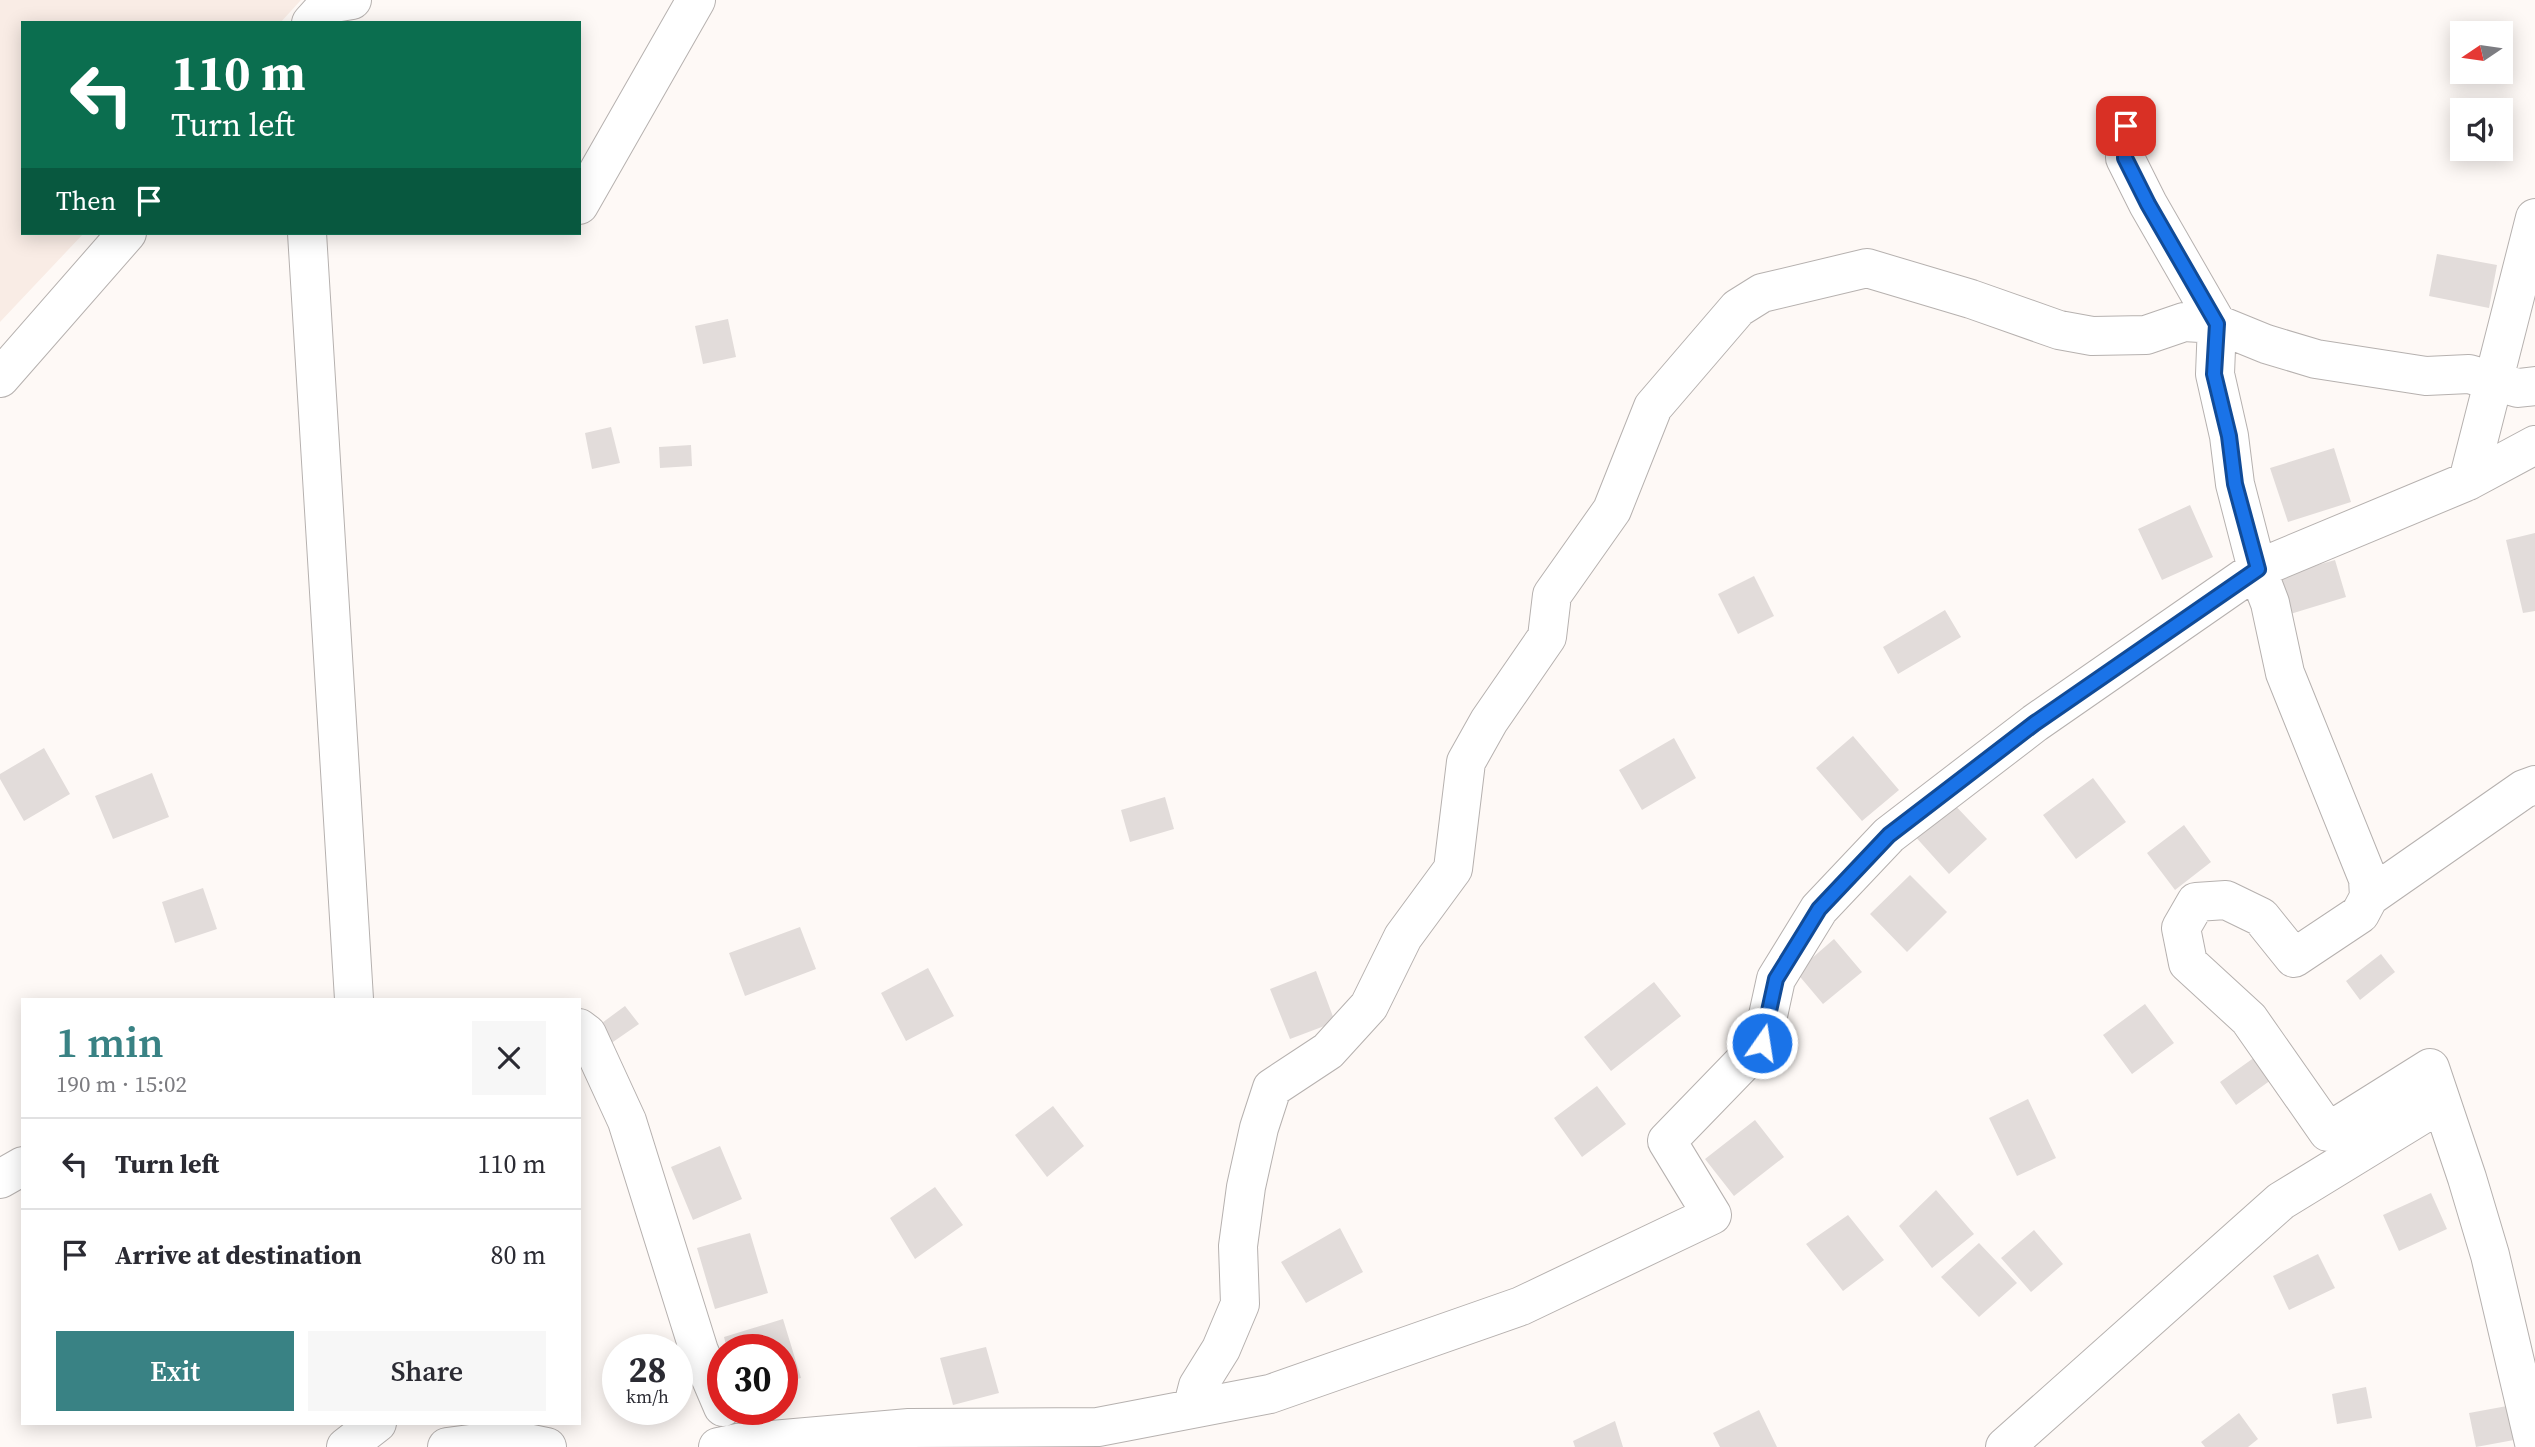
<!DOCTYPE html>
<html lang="en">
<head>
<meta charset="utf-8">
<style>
	body { margin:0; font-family:"Source Serif 4",serif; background:#f7f7f7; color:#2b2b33; height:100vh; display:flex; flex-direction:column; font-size:26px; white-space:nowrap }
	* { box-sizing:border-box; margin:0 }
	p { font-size:23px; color:#7c7c81 }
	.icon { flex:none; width:38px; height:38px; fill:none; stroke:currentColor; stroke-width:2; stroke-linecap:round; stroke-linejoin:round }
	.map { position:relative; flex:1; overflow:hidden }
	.side { position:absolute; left:21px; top:998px; width:560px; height:427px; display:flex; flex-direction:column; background:#fff; border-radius:0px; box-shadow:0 4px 18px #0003 }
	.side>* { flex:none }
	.hud { position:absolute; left:21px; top:21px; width:560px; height:214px; border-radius:0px; box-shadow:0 4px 18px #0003; background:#0b6e4f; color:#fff; overflow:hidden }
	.needle { width:46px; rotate:257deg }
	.fabs { position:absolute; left:2450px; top:21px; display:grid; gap:14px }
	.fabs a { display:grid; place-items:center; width:63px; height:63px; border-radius:0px; background:#fff; box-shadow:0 4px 18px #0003; font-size:35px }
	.speed { position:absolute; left:602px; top:1334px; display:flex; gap:14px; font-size:35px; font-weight:700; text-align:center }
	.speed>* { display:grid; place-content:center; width:91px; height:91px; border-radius:50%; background:#fff; box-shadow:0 4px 18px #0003; line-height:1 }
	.speed small { font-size:18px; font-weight:400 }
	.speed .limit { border:10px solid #d22; background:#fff; color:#111 }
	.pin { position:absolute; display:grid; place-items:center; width:60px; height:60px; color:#fff; margin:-30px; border-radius:14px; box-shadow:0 4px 10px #0006 }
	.me { position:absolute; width:77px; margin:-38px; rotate:13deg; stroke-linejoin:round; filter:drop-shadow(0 0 5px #0008) }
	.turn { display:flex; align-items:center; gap:24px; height:147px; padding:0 35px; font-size:32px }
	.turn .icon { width:91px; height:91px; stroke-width:2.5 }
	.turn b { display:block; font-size:49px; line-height:60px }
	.then { display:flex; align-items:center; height:66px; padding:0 35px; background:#0003; gap:14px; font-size:26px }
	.round { display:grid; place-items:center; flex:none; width:74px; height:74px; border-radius:0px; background:#f7f7f7 }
	.headline { display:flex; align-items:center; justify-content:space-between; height:119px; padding:0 35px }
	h1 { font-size:42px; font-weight:600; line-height:52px; color:#398284 }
	.button { display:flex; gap:14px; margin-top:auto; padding:14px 35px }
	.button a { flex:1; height:80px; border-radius:0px; background:#398284; color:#fff; font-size:28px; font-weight:600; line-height:80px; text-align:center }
	.button a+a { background:#f7f7f7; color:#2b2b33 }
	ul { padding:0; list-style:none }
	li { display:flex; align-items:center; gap:21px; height:91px; padding:0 35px; border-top:2px solid #e1e1e2 }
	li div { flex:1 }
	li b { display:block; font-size:26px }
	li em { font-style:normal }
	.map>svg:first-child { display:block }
</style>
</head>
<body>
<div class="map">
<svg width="2535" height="1447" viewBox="0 0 2535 1447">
	<rect width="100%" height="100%" fill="#fef9f6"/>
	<path fill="#f9ece5" d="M0 0H301L280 23H23V233H84L0 322Z"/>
	<path fill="#e2dcda" d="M2437 254 2497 265 2489 308 2429 296Z
		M728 319 736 357 703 364 695 326Z
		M611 427 620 463 592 469 585 433Z
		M691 445 692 466 660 468 659 447Z
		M2334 448 2351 502 2288 522 2270 468Z
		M2190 505 2213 557 2162 580 2138 529Z
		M2535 533V611L2523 613 2506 540Z
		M2335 560 2346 597 2287 615 2276 577Z
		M1754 576 1774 616 1738 634 1718 594Z
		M1945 610 1961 637 1898 674 1883 647Z
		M1853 736 1899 790 1862 821 1816 768Z
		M1674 738 1696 778 1642 810 1619 770Z
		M44 748 70 794 24 821 0 779V774Z
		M152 773 169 817 113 839 95 796Z
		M2093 778 2126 822 2076 859 2043 815Z
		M1165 797 1174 829 1130 842 1121 810Z
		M1950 800 1987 839 1949 874 1913 834Z
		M2184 825 2211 862 2175 890 2147 853Z
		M1910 875 1947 912 1907 952 1870 914Z
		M203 888 217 929 175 943 162 902Z
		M800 927 816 969 745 996 729 953Z
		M1834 939 1862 972 1823 1004 1796 972Z
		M2381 954 2395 972 2360 1000 2346 981Z
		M928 968 954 1016 906 1041 881 993Z
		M1316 971 1335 1022 1290 1039 1270 989Z
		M1654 982 1681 1016 1611 1071 1584 1037Z
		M2145 1004 2174 1043 2132 1074 2103 1035Z
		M625 1006 639 1024 610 1044 587 1034Z
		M2255 1057 2271 1080 2236 1105 2220 1082Z
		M1597 1086 1626 1124 1582 1157 1554 1118Z
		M2028 1099 2056 1158 2017 1176 1989 1118Z
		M1053 1106 1084 1146 1047 1177 1015 1135Z
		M1755 1120 1784 1157 1734 1196 1705 1159Z
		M720 1146 742 1199 693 1220 671 1167Z
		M935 1187 963 1225 915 1259 890 1218Z
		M1936 1190 1974 1234 1932 1268 1899 1226Z
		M2431 1193 2447 1229 2399 1251 2383 1215Z
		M1848 1215 1884 1260 1843 1291 1806 1244Z
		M1340 1228 1363 1272 1306 1303 1281 1262Z
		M2034 1230 2063 1264 2031 1292 2001 1258Z
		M750 1233 768 1293 715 1309 697 1248Z
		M1979 1243 2017 1283 1979 1317 1941 1277Z
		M2318 1254 2335 1288 2289 1310 2273 1276Z
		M783 1319 801 1378 782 1383V1349H727L724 1337Z
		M986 1347 999 1393 953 1405 940 1358Z
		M2366 1387 2372 1418 2337 1424 2332 1394Z
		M2507 1406 2514 1440 2476 1447 2469 1413Z
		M1759 1410 1777 1447H1720L1713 1433Z
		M2239 1413 2258 1439 2248 1447H2205L2201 1442Z
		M1615 1421 1623 1447H1575L1573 1441Z"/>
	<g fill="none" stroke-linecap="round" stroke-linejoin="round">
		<defs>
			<path id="minor" d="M311 23 328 4 352 0
				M2126 126 2125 158 2148 204 2217 324 2215 374 2229 436 2235 484 2257 569 2270 603 2285 673 2368 879 2369 897 2360 914 2294 958 2261 917 2226 900 2196 902 2181 928 2188 963 2249 1019 2328 1132 2430 1068 2467 1178 2490 1255 2535 1447
				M579 205 696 0
				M307 233 354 999
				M0 378 127 233
				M2468 481 2535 218
				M2369 897 2524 789 2535 785
				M579 1028 587 1034 627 1121 699 1351 723 1407
				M0 1179 23 1166
				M1192 1409 1198 1386 1221 1349 1240 1304 1238 1246 1246 1187 1259 1128 1272 1088 1328 1051 1369 1006 1403 937 1453 869 1466 762 1489 721 1547 637 1552 595 1612 510 1653 407 1738 308 1762 293 1867 268 1971 299 2059 330 2092 336 2146 335 2184 322 2217 324 2266 344 2316 359 2426 376 2469 374 2518 388 2535 386
				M346 1447 377 1423
				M447 1447 508 1439 547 1447
				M718 1447 737 1443 909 1428 1098 1427 1270 1394 1521 1306 1712 1215 1667 1141 1762 1043 1776 979 1819 909 1889 835 2035 723 2257 569 2468 481 2535 445
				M2005 1447 2281 1201 2441 1103"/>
		</defs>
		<use href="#minor" stroke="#b6b1af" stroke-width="40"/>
		<use href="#minor" stroke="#fff" stroke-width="38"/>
	</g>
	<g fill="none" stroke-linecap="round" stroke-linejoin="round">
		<defs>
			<path id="route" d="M1762 1043 1776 979 1805 932 1819 909 1889 835 2035 723 2258 569 2235 484 2229 436 2214 374 2217 324 2148 204 2125 158 2126 126"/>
		</defs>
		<use href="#route" stroke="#114b97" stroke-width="18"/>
		<use href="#route" stroke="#1a73e8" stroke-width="12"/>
	</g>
</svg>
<div class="fabs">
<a><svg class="needle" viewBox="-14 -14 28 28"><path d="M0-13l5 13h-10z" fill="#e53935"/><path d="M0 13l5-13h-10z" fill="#7c7c81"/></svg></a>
<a><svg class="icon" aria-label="sound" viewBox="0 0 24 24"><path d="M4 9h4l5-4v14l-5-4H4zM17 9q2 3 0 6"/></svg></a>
</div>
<div class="speed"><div>28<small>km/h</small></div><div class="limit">30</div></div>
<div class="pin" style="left:2126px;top:126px;background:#d93025"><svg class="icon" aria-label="arrive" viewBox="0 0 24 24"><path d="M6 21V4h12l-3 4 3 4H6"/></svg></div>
<svg class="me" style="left:1762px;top:1043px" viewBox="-20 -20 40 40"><circle r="17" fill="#1a73e8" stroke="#fff" stroke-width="3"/><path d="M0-11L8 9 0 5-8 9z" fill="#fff"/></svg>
<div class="hud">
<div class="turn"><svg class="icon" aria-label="left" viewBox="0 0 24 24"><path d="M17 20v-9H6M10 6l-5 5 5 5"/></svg><div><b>110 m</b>Turn left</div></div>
<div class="then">Then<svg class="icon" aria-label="arrive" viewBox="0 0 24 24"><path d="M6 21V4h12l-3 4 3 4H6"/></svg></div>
</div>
<section class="side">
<div class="headline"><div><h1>1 min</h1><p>190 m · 15:02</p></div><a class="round"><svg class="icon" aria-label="close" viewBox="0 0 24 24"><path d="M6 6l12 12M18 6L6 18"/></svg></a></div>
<ul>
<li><svg class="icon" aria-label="left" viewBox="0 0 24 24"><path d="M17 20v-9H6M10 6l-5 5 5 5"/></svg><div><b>Turn left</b></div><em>110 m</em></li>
<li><svg class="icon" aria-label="arrive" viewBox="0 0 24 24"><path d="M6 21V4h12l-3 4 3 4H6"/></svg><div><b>Arrive at destination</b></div><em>80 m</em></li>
</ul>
<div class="button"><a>Exit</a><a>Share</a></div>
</section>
</div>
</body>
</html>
